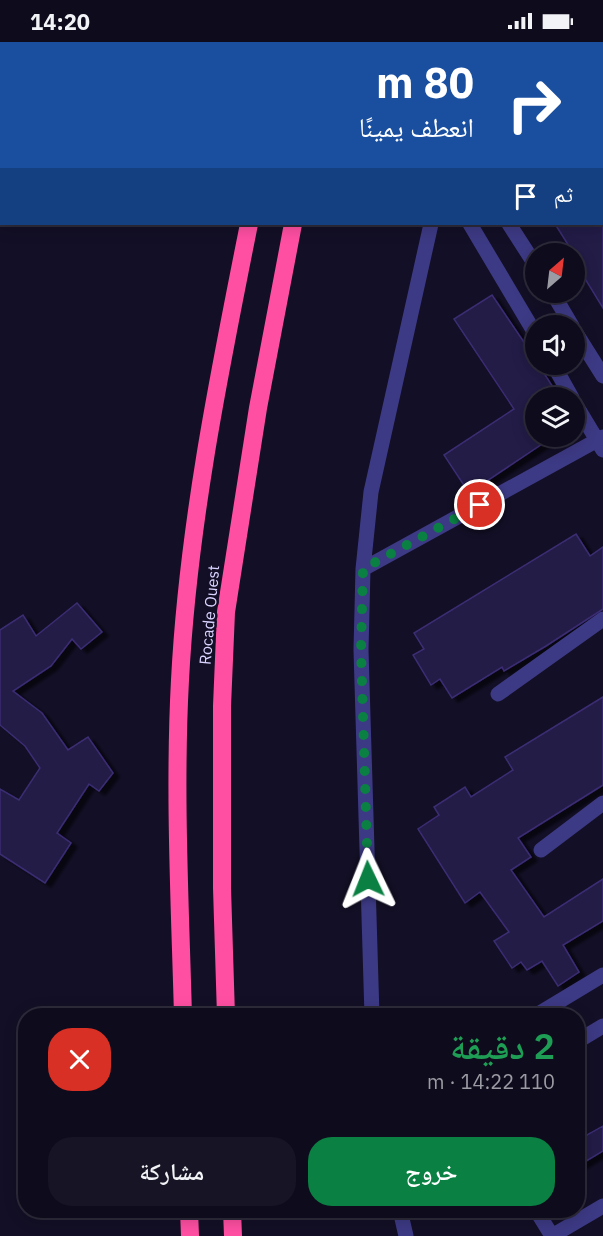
<!DOCTYPE html>
<html lang="ar">
<head>
<meta charset="utf-8">
<style>
	body { margin:0; font-family:"IBM Plex Sans","Noto Naskh Arabic",sans-serif; background:#171425; color:#f1f3f6; direction:rtl; height:100vh; display:flex; flex-direction:column; font-size:22px; white-space:nowrap }
	* { box-sizing:border-box; margin:0 }
	p { font-size:20px; color:#9b9ba3 }
	.icon { flex:none; width:33px; height:33px; fill:none; stroke:currentColor; stroke-width:2; stroke-linecap:round; stroke-linejoin:round }
	.map { position:relative; flex:1; overflow:hidden; direction:ltr }
	.panel { position:absolute; left:18px; top:966px; width:567px; height:210px; display:flex; flex-direction:column; background:#0e0b1c; border-radius:24px; box-shadow:0 3px 15px #0003,0 0 0 2px #2e2b3b; direction:rtl }
	.panel>* { flex:none }
	.guide { position:absolute; left:0px; top:0px; width:603px; height:183px; box-shadow:0 3px 15px #0003,0 0 0 2px #2e2b3b; direction:rtl; background:#1a4fa0; color:#fff; overflow:hidden }
	.needle { width:39px; rotate:28deg }
	.fabs { position:absolute; left:525px; top:201px; display:grid; gap:12px }
	.fabs a { display:grid; place-items:center; width:60px; height:60px; border-radius:50%; background:#0e0b1c; box-shadow:0 3px 15px #0003,0 0 0 2px #2e2b3b; font-size:30px }
	.pin { position:absolute; display:grid; place-items:center; width:51px; height:51px; color:#fff; margin:-26px; border:3px solid #fff; border-radius:50%; box-shadow:0 2px 6px #0007 }
	.me { position:absolute; width:66px; margin:-33px; rotate:358deg; stroke-linejoin:round; filter:drop-shadow(0 0 4px #0008) }
	.turn { display:flex; align-items:center; gap:21px; height:126px; padding:0 30px; font-size:27px }
	.turn .icon { width:78px; height:78px; stroke-width:2.5 }
	.turn b { display:block; font-size:42px; line-height:51px }
	.then { display:flex; align-items:center; height:57px; padding:0 30px; background:#0003; gap:12px; font-size:22px }
	.round { display:grid; place-items:center; flex:none; width:63px; height:63px; border-radius:24px; background:#171425 }
	.overview { display:flex; align-items:center; justify-content:space-between; height:102px; padding:0 30px }
	h1 { font-size:36px; font-weight:600; line-height:45px; color:#1e9e55 }
	.primary-button { display:flex; gap:12px; margin-top:auto; padding:12px 30px }
	.primary-button a { flex:1; height:69px; border-radius:24px; background:#0b8043; color:#fff; font-size:24px; font-weight:600; line-height:69px; text-align:center }
	.primary-button a+a { background:#171425; color:#f1f3f6 }
	.status { display:flex; justify-content:space-between; align-items:center; height:42px; padding:0 30px; background:#0e0b1c; direction:ltr }
	.status svg { height:16px; fill:currentColor }
	.map>svg:first-child { display:block }
</style>
</head>
<body>
<div class="status"><b>14:20</b><svg viewBox="0 0 49 12"><path d="M0 12V9h3v3zM5 12V6h3v6zM10 12V3h3v9zM15 12V0h3v12zM26 1h20v11H26zM47 4h2v5h-2z"/></svg></div>
<div class="map">
<svg width="603" height="1194" viewBox="0 0 603 1194">
	<defs>
		<filter id="shadow"><feDropShadow dx="6" dy="4" stdDeviation="1.5" flood-color="#0009"/></filter>
	</defs>
	<rect width="100%" height="100%" fill="#130f26"/>
	<path fill="#241b47" stroke="#3b2d73" stroke-width="1.5" filter="url(#shadow)" d="M555 182H603V266L576 222 579 220 574 212Z
		M492 253 536 318V322H538L560 356H536V394H554L469 451 444 413 514 367 454 277Z
		M576 492 590 514 603 505V567L546 604 504 629 502 625 452 656 440 637 431 643 413 613 424 607 414 591Z
		M77 561 102 590 81 607 72 597 51 624 13 649 42 671 68 708 88 695 113 731 99 749 89 742 57 791 71 801 45 841 0 812V747L19 758 40 726 25 704 0 683V588L23 573 36 594Z
		M603 655V743L518 796 531 815 511 828 544 875 603 837V879L563 903 579 930 558 944 542 919 527 928 521 920 512 926 494 899 509 890 480 850 465 861 418 787 439 773 434 765 465 745 471 755 513 728 505 715Z
		M603 1084V1109L578 1124V1098Z"/>
	<g fill="none" stroke-linecap="round" stroke-linejoin="round">
		<path stroke="#3d3a85" stroke-width="15" d="M473 2 474 0
			M470 182 536 293
			M509 182 536 224
			M552 250 572 284
			M574 288 603 334
			M553 322 572 356
			M574 360 603 408
			M363 527 603 395
			M498 652 603 577
			M541 808 603 761
			M372 974 361 608 363 527 371 450 431 182
			M535 974 603 933
			M578 999 603 984
			M400 1168 406 1194
			M536 1168 552 1194
			M552 1194 603 1164"/>
		<path stroke="#ff4fa3" stroke-width="18" d="M283 2V0
			M333 2V0
			M183 974C180 862 174 750 180 638 188 484 219 332 249 182
			M226 974 222 846V664L226 570 258 366 293 182
			M189 1168 190 1194
			M232 1168 233 1194"/>
	</g>
	<g fill="none" stroke-linecap="round" stroke-linejoin="round">
		<path stroke="#0b8043" stroke-width="10" stroke-dasharray="0 18" d="M368 837 361 608 363 527 480 463"/>
	</g>
	<g text-anchor="middle" dominant-baseline="central" stroke-width="5" stroke-linejoin="round" paint-order="stroke">
		<g font-size="16" fill="#d9d4ff" stroke="#130f26">
			<text transform="translate(209 573) rotate(-85)">Rocade Ouest</text>
		</g>
	</g>
</svg>
<div class="fabs">
<a><svg class="needle" viewBox="-14 -14 28 28"><path d="M0-13l5 13h-10z" fill="#e53935"/><path d="M0 13l5-13h-10z" fill="#9b9ba3"/></svg></a>
<a><svg class="icon" aria-label="sound" viewBox="0 0 24 24"><path d="M4 9h4l5-4v14l-5-4H4zM17 9q2 3 0 6"/></svg></a>
<a><svg class="icon" aria-label="layers" viewBox="0 0 24 24"><path d="M12 4l9 5-9 5-9-5zM3 14l9 5 9-5"/></svg></a>
</div>
<div class="pin" style="left:480px;top:463px;background:#d93025"><svg class="icon" aria-label="arrive" viewBox="0 0 24 24"><path d="M6 21V4h12l-3 4 3 4H6"/></svg></div>
<svg class="me" style="left:368px;top:837px" viewBox="-20 -20 40 40"><path d="M0-17L14 15 0 8-14 15z" fill="#0b8043" stroke="#fff" stroke-width="4"/></svg>
<div class="guide">
<div class="turn"><svg class="icon" aria-label="right" viewBox="0 0 24 24"><path d="M7 20v-9h11M14 6l5 5-5 5"/></svg><div><b>80 m</b>انعطف يمينًا</div></div>
<div class="then">ثم<svg class="icon" aria-label="arrive" viewBox="0 0 24 24"><path d="M6 21V4h12l-3 4 3 4H6"/></svg></div>
</div>
<section class="panel">
<div class="overview"><div><h1>2 دقيقة</h1><p>110 m · 14:22</p></div><a class="round" style="background:#d93025;color:#fff"><svg class="icon" aria-label="close" viewBox="0 0 24 24"><path d="M6 6l12 12M18 6L6 18"/></svg></a></div>
<div class="primary-button"><a>خروج</a><a>مشاركة</a></div>
</section>
</div>
</body>
</html>
